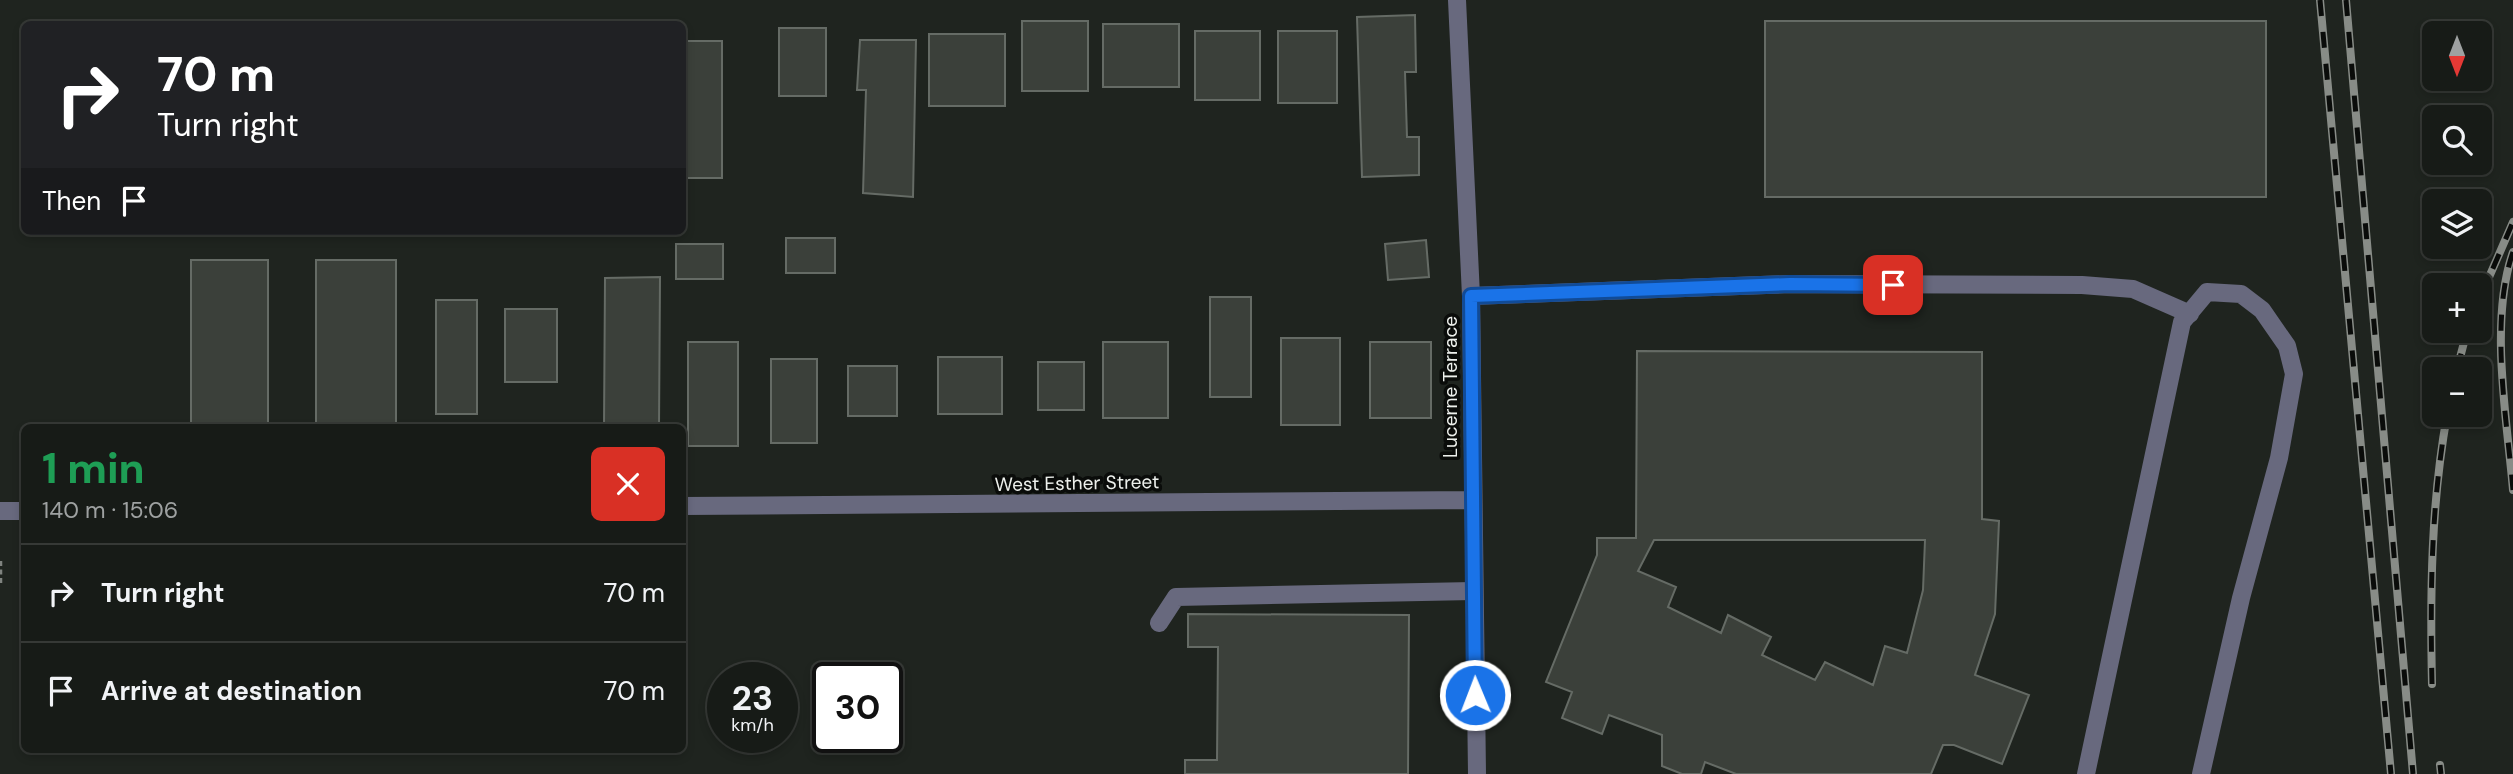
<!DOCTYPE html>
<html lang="en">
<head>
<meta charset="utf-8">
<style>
	body { margin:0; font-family:"DM Sans",sans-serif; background:#202420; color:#f1f3f6; height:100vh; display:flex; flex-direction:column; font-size:26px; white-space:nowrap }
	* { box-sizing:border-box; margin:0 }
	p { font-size:23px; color:#9ea1a1 }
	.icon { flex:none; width:38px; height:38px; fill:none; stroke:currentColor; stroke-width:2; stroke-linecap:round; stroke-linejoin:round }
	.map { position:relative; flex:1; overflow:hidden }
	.details { position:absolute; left:21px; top:424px; width:665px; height:329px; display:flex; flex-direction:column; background:#171b17; border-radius:10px; box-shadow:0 4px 10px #0003,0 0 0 2px #363936 }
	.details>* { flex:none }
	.hud { position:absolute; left:21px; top:21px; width:665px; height:214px; border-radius:10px; box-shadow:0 4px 10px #0003,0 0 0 2px #363936; background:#202124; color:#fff; overflow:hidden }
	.needle { width:46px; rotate:180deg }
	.fabs { position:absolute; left:2422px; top:21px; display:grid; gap:14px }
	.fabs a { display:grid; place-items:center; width:70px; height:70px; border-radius:10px; background:#171b17; box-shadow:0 4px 10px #0003,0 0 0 2px #363936; font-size:35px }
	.speed { position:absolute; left:707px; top:662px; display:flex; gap:14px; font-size:35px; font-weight:700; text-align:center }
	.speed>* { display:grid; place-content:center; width:91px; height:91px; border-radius:50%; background:#171b17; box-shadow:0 4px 10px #0003,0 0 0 2px #363936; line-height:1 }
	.speed small { font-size:18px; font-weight:400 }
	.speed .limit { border:4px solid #111; border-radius:10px; background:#fff; color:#111 }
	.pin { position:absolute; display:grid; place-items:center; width:60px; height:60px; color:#fff; margin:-30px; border-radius:14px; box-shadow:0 4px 10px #0006 }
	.me { position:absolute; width:77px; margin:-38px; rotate:359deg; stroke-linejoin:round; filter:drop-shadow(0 0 5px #0008) }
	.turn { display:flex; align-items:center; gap:24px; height:147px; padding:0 21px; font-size:32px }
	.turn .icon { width:91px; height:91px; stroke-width:2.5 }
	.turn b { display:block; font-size:49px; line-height:60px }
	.then { display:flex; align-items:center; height:66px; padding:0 21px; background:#0003; gap:14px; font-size:26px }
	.round { display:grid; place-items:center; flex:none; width:74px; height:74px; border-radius:10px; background:#202420 }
	.headline { display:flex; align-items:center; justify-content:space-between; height:119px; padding:0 21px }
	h1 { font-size:42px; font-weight:800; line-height:52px; color:#1e9e55 }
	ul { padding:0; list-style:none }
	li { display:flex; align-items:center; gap:21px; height:98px; padding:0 21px; border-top:2px solid #363936 }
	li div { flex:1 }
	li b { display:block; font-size:26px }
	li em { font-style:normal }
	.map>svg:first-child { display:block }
</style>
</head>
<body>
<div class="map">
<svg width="2513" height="774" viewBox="0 0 2513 774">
	<rect width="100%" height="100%" fill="#1f241f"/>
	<path fill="#3b403a" stroke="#656b65" stroke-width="2" fill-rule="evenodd" d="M1415 15 1416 72H1405L1407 137H1419V175L1362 177 1357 17Z
		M1022 21H1088V91H1022Z
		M1765 21H2266V197H1765Z
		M1103 24H1179V87H1103Z
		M779 28H826V96H779Z
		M1195 31H1260V100H1195Z
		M1278 31H1337V103H1278Z
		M929 34H1005V106H929Z
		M860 40H916L913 197 863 193 866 90H857Z
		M682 41H722V178H682Z
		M786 238H835V273H786Z
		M1426 240 1429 277 1388 280 1385 244Z
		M676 244H723V279H676Z
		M191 260H268V427H191Z
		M316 260H396V427H316Z
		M660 277 659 427H604L605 278Z
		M1210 297H1251V397H1210Z
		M436 300H477V414H436Z
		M505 309H557V382H505Z
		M1281 338H1340V425H1281Z
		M688 342H738V446H688Z
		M1103 342H1168V418H1103Z
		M1370 342H1431V418H1370Z
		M1637 351 1982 352V519L1999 521 1995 614 1975 675 2029 695 2002 764 1954 745H1943L1931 774H1736L1705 762 1701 774H1682L1662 766V735L1609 715 1602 734 1562 718 1572 692 1546 682 1597 555V538H1636ZM1654 540H1925L1923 590 1907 653 1885 646 1873 685 1825 662 1815 680 1762 655 1771 637 1728 615 1721 633 1668 607 1676 587 1638 571Z
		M938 357H1002V414H938Z
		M771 359H817V443H771Z
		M1038 362H1084V410H1038Z
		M848 366H897V416H848Z
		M1188 614 1409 615 1408 774H1185V760H1217L1218 647H1188Z"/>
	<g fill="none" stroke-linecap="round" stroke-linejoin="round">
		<path stroke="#7f837f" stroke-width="4.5" stroke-dasharray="5 3.5" stroke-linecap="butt" d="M0 561V585"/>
		<path stroke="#68697e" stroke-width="18" d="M1471 296 1790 284 2082 285 2133 289 2190 314
			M1159 623 1176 597 1473 591
			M2086 774 2182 322 2207 292 2241 294 2262 310 2287 346 2294 374 2279 458 2241 598 2201 774"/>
		<path stroke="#68697e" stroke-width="18" d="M1457 0 1471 296 1477 774
			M682 506 1472 500
			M0 511H24"/>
		<defs>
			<path id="rail" d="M2320 0 2391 774
				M2346 0 2413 774
				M2513 252C2489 321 2507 419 2513 490
				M2480 298 2513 222
				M2457 369 2467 331
				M2432 684C2430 592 2431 505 2447 415
				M2440 765 2441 774"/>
		</defs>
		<use href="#rail" stroke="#888c87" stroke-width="8"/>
		<use href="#rail" stroke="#0a0c0a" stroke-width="5" stroke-dasharray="16" stroke-linecap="butt"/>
	</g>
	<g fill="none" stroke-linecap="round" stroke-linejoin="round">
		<defs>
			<path id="route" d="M1475 695 1471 296 1790 284 1893 285"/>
		</defs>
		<use href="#route" stroke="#114b97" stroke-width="18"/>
		<use href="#route" stroke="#1a73e8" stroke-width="12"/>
	</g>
	<g text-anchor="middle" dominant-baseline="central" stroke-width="7" stroke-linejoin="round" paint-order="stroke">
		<g font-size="19" fill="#edf0ec" stroke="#0a0c0a">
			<text transform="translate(1450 387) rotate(-90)">Lucerne Terrace</text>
			<text transform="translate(1077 483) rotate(-1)">West Esther Street</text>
		</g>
	</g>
</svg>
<div class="fabs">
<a><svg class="needle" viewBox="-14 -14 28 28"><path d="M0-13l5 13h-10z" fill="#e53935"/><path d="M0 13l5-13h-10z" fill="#9ea1a1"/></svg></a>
<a><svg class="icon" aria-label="search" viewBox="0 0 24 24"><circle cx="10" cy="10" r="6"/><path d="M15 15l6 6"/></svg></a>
<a><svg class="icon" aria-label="layers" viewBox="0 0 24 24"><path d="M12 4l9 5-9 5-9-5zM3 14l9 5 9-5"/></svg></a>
<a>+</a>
<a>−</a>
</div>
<div class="speed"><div>23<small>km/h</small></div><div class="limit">30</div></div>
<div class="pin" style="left:1893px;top:285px;background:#d93025"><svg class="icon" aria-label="arrive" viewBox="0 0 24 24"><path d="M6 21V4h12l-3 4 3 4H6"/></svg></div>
<svg class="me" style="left:1475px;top:695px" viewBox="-20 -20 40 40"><circle r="17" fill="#1a73e8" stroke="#fff" stroke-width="3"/><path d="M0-11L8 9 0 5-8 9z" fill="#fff"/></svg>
<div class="hud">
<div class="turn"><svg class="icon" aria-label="right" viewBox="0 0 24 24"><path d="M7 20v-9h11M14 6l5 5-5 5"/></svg><div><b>70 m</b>Turn right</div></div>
<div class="then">Then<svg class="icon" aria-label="arrive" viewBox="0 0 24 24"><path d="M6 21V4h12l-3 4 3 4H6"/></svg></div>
</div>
<section class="details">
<div class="headline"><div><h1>1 min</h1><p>140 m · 15:06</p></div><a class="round" style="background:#d93025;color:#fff"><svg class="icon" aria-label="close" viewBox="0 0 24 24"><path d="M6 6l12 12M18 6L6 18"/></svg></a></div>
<ul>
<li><svg class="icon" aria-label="right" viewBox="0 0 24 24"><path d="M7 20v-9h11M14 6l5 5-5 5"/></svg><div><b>Turn right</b></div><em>70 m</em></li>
<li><svg class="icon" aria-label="arrive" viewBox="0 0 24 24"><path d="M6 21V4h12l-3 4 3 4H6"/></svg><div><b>Arrive at destination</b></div><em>70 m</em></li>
</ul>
</section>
</div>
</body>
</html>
